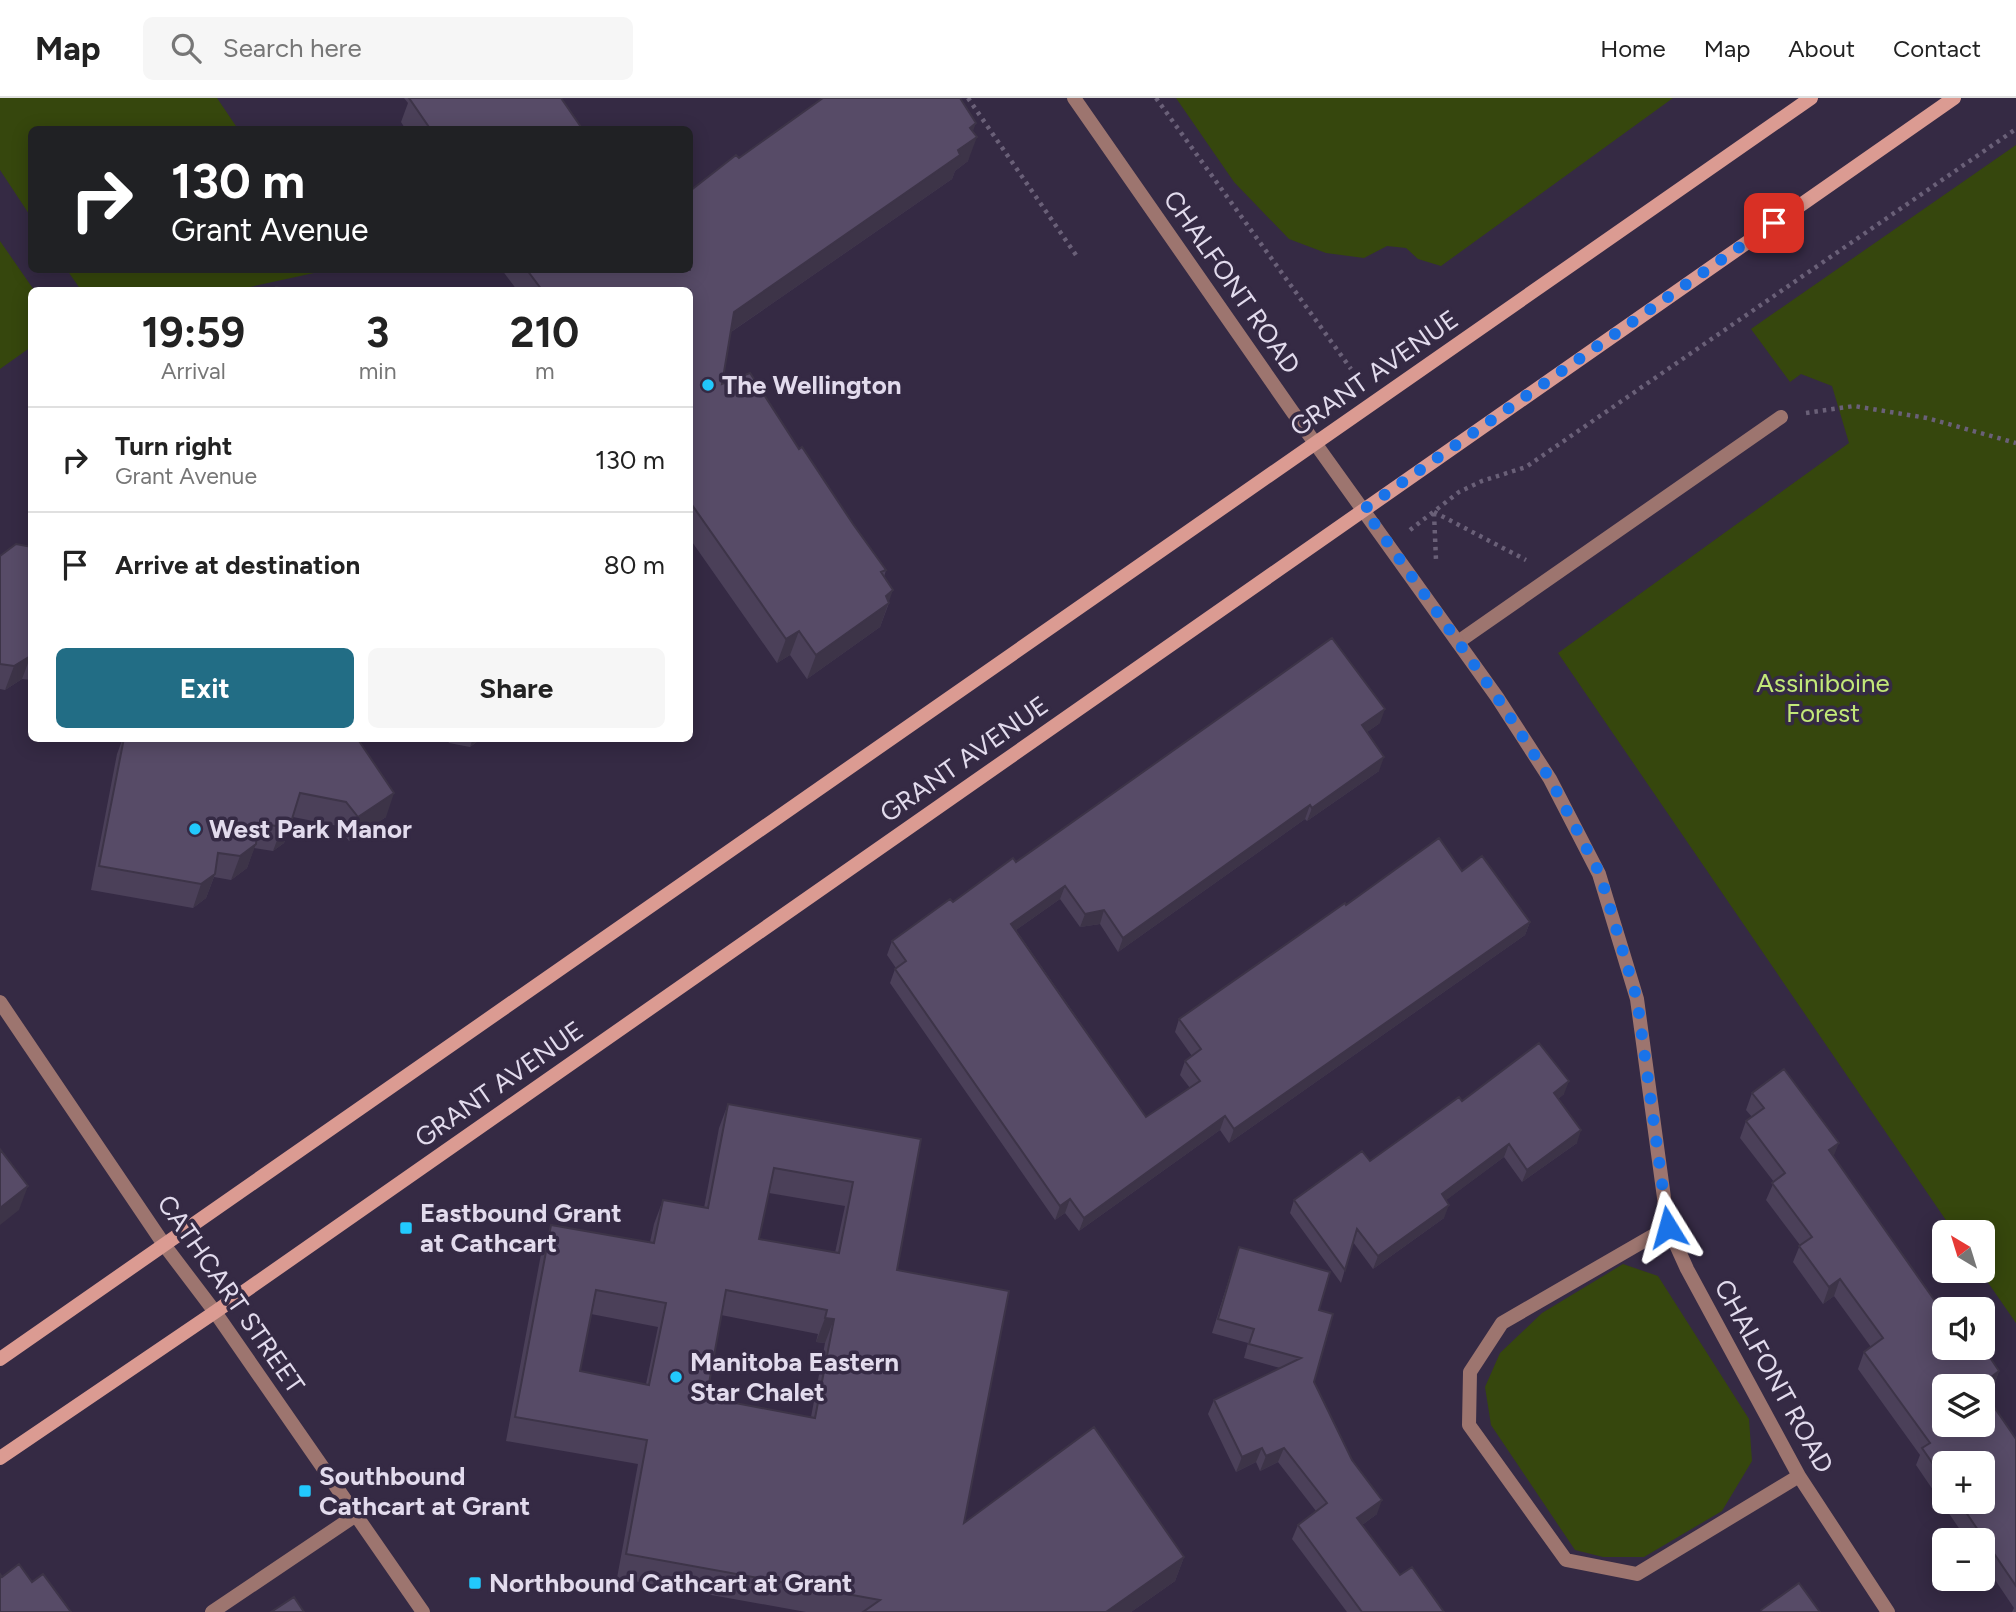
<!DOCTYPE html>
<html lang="en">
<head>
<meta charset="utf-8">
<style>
	body { margin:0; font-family:Figtree,sans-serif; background:#f6f6f6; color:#222; height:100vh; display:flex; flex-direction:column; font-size:26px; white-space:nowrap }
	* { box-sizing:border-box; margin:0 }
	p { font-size:23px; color:#767676 }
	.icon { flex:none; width:38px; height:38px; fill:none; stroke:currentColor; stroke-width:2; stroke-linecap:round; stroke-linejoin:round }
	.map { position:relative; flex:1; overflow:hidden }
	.sheet { position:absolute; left:28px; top:189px; width:665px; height:455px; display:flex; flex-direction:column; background:#fff; border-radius:10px; box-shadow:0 4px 18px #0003 }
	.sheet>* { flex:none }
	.guide { position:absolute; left:28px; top:28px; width:665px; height:147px; border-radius:10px; box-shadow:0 4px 18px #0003; background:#202124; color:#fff; overflow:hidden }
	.needle { width:46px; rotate:322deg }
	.buttons { position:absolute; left:1932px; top:1122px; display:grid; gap:14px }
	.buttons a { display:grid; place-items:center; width:63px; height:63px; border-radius:10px; background:#fff; box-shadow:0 4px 18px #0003; font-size:35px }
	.pin { position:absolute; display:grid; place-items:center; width:60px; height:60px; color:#fff; margin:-30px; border-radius:14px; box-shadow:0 4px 10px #0006 }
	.me { position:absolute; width:77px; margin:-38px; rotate:352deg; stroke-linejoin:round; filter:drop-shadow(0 0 5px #0008) }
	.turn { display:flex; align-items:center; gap:24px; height:147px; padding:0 28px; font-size:32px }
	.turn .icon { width:91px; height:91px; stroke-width:2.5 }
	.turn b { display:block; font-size:49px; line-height:60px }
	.eta { display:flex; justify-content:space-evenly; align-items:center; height:119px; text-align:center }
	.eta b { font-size:42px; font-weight:700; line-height:49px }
	.action { display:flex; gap:14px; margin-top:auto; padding:14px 28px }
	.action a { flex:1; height:80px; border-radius:10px; background:#226d85; color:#fff; font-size:28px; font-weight:700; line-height:80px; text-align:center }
	.action a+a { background:#f6f6f6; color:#222 }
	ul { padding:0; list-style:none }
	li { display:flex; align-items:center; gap:21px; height:105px; padding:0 28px; border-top:2px solid #e0e0e0 }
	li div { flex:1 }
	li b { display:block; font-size:26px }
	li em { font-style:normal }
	header { display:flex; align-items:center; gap:42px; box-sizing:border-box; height:98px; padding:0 35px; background:#fff; border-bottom:2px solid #e0e0e0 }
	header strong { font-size:33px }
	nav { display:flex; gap:38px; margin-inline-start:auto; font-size:24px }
	.search { width:490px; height:63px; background:#f6f6f6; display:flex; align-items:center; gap:18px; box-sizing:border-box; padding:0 24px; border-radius:10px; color:#767676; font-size:26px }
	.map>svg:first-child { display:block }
</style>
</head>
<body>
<header>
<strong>Map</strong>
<div class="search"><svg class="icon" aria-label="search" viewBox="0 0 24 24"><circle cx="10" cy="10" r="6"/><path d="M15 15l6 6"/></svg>Search here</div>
<nav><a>Home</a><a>Map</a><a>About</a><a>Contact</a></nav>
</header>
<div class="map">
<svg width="2016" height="1514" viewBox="0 0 2016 1514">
	<rect width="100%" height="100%" fill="#352a44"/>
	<path fill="#36470d" d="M0 0H217L238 31 32 32 31 119 0 72Z
		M1176 0H1673L1441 168 1418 161 1406 150 1387 148 1364 160 1326 155 1289 141 1234 84Z
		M2016 47V1225L1980 1173 1983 1172V1134H1954L1558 555 1849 345 1832 288 1801 276 1790 284 1751 231Z
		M0 143 34 192H32L31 249 0 271Z
		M67 172H317L314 175 236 192H81Z
		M1623 1166 1658 1178 1749 1321 1752 1363 1722 1413 1644 1459H1603L1575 1452 1491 1327 1485 1289 1500 1255 1542 1215Z"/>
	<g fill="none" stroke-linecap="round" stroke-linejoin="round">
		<path stroke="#6a6078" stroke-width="4.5" stroke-dasharray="3.5 5" stroke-linecap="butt" d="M968 0 1078 160
			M1156 0 1351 271
			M1806 315 1854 308 1927 320 2016 345
			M1434 414 1526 462
			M1434 415 1436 462
			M1410 432 1459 394 1482 383 1526 369 2016 31"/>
		<path stroke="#9d756f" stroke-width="14" d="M1458 544 1781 319
			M212 1514 356 1417"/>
		<path stroke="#9d756f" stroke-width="14" d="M1074 0 1292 313 1497 599 1550 681 1599 776 1637 901 1668 1129 1687 1171 1799 1378 1888 1514
			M0 904 165 1148 215 1214 423 1514
			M1668 1129 1502 1225 1470 1274 1469 1327 1566 1462 1637 1476 1799 1378"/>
		<path stroke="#db9b92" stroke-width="14" d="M0 1261 1811 0
			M0 1360 215 1214 1954 0"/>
	</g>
	<path fill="#4b4059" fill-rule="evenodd" d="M404 0H561L583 32H406L401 24 408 5Z
		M973 34 968 63 955 73 952 81 731 234 722 286 799 351 886 472 884 479 889 505 880 529 807 581 790 557 777 565 690 441V192H517L502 172H690L739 60Z
		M32 449V582L22 581 5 592 0 591V458Z
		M1380 625 1367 634 1379 673 1307 723 1305 721 1118 854 1100 826 1080 829 1060 801 1016 832 1146 1019 1190 990 1180 977 1185 963 1192 958 1175 934 1179 921 1346 807 1462 773 1530 824 1525 837 1229 1045 1220 1032 1079 1133 1065 1115 1055 1122 890 885 895 871 896 870 887 857 892 843 1016 764Z
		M123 640H357L386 719 349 743 338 728 293 719 284 745 273 753 254 750 247 770 231 782 214 779 206 800 193 810 91 792 117 656Z
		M446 640H482L470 649 449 645Z
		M1752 995 1833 1059 1942 1213 1999 1273 1993 1290 1985 1296 2016 1341V1514H2012L2014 1510 1983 1464V1442H1967L1916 1367 1920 1357 1858 1271 1864 1254 1871 1249 1834 1198 1823 1206 1793 1164 1800 1147 1766 1102 1774 1084 1740 1040 1746 1023 1752 1019 1746 1012ZM1944 1365 1983 1404H1944Z
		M1564 996 1558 1001 1577 1045 1522 1084 1504 1059 1446 1102 1444 1120 1373 1171 1353 1144 1341 1185 1290 1115 1294 1102 1370 1063 1462 1003Z
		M728 1006 921 1041 897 1172 964 1425 1184 1459 1175 1483 1131 1514H806L617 1480 638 1366 506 1343 542 1151 551 1127 650 1144 654 1126 663 1102 704 1110 719 1030ZM769 1095 845 1108 835 1155 759 1141ZM591 1216 658 1229 646 1286 580 1273ZM721 1217 818 1236 816 1244 825 1245 811 1319 714 1301 708 1291Z
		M1239 1149 1319 1212 1314 1284 1377 1416 1362 1427 1400 1477 1444 1514H1347L1292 1441 1298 1427 1316 1413 1278 1364 1260 1373 1256 1364 1236 1374 1208 1316 1214 1302 1280 1270 1244 1260 1248 1245 1212 1235Z"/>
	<path fill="#3d3448" d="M976 25 969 44 977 39 968 63 955 73 952 81 725 238 734 214Z
		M893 492 880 529 807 581 816 557Z
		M799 533 790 557 777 565 786 541Z
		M31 557 22 581 5 592 14 568Z
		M1385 611 1380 625 1357 641 1362 627Z
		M473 640H482L470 649Z
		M1384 659 1379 673 1307 723 1312 710Z
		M394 695 386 719 349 743 358 719Z
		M1310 707 1305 721 1118 854 1123 840Z
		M292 721 284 745 273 753 282 729Z
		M256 746 247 770 231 782 240 758Z
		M215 776 206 800 193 810 201 786Z
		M1065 788 1060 801 1006 839 1011 826Z
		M1104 812 1100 826 1080 829 1085 816Z
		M1530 824 1525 837 1229 1045 1234 1031Z
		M1569 983 1564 996 1550 1008 1554 995Z
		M1225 1018 1220 1032 1079 1133 1084 1120Z
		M1581 1032 1577 1045 1522 1084 1527 1072Z
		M1839 1045 1832 1062 1829 1052Z
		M1509 1046 1504 1059 1437 1109 1442 1096Z
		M28 1088 19 1112 0 1127V1110Z
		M1070 1101 1065 1115 1055 1122 1060 1108Z
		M1449 1107 1444 1120 1373 1171 1378 1158Z
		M1840 1181 1834 1198 1823 1206 1829 1189Z
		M825 1220 834 1221 825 1245 816 1244Z
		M1999 1273 1993 1290 1983 1297V1288H1979Z
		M1262 1350 1256 1364 1236 1374 1242 1359Z
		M1284 1350 1278 1364 1260 1373 1266 1358Z
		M1382 1402 1377 1416 1351 1435 1357 1420Z
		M1184 1459 1175 1483 1131 1514H1106Z"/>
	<path fill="#574b67" stroke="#3d3448" stroke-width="2" fill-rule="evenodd" d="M409 0H561L583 32H431Z
		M823 0H960L976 25 970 30 977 39 958 52 960 57 734 214 722 286 750 275 799 351 802 349 853 426 886 472 881 474 893 492 886 498 889 505 816 557 799 533 786 541 690 404V192H542L527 172H690V93L736 57 739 60Z
		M276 189 295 192H271Z
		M16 446 32 449V557L14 568 0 566V458Z
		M1332 540 1385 611 1362 627 1384 659 1312 710 1310 707 1123 840 1104 812 1085 816 1065 788 1011 826 1070 911 1146 1019 1200 983 1185 963 1201 951 1179 921 1345 805 1346 807 1439 740 1462 773 1482 758 1530 824 1234 1031 1225 1018 1084 1120 1070 1101 1060 1108 895 871 906 863 892 843 950 801 953 804 1013 760 1016 764Z
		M124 640H357L394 695 358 719 346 704 300 695 292 721 282 729 258 725 256 746 240 758 218 755 215 776 201 786 99 768Z
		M1539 945 1569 983 1554 995 1581 1032 1527 1072 1509 1046 1442 1096 1449 1107 1378 1158 1357 1131 1345 1172 1294 1102 1362 1053 1370 1063 1459 999 1462 1003Z
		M1784 971 1839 1045 1829 1052 1942 1213 1944 1211V1250L1983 1249 1999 1273 1979 1288H1944V1326H1983V1293L2016 1341V1488L1959 1404H1983V1365H1944V1382L1922 1350 1930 1345 1864 1254 1883 1240 1840 1181 1829 1189 1799 1148 1812 1139 1772 1085 1785 1075 1746 1023 1764 1010 1752 995Z
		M728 1006 921 1041 897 1172 1009 1193 964 1425 1094 1329 1184 1459 1106 1514H863L880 1502 626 1456 647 1342 515 1319 551 1127 654 1145 663 1102 708 1110ZM774 1070 853 1084 839 1155 759 1141ZM596 1192 666 1205 649 1287 580 1273ZM726 1192 827 1212 825 1220 834 1221 815 1320 714 1301 716 1293 708 1291Z
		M0 1051 28 1088 0 1110Z
		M1239 1149 1330 1174 1319 1212 1333 1216 1314 1284 1352 1362 1382 1402 1357 1420 1400 1477 1412 1469 1444 1514H1362L1298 1427 1327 1405 1284 1350 1266 1358 1262 1350 1242 1359 1214 1302 1301 1260 1249 1246 1254 1231 1218 1221Z
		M1953 1205 1957 1211H1944Z
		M19 1466 32 1484 43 1476 71 1514H0V1476L2 1479Z
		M1799 1485 1820 1514H1762L1761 1512Z
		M294 1499 304 1514H271Z"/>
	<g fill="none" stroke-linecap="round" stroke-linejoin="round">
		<path stroke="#1a73e8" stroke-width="12" stroke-dasharray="0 21.6" d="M1668 1129 1637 901 1600 776 1550 681 1497 599 1364 411 1774 125"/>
	</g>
	<g fill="#22c9fd" stroke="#352a44" stroke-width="2.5">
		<circle cx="708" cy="287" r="7"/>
		<circle cx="195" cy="731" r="7"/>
		<rect x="399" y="1123" width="14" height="14" rx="3.5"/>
		<circle cx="676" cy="1279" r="7"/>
		<rect x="298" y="1386" width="14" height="14" rx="3.5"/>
		<rect x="468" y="1478" width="14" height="14" rx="3.5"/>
	</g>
	<g text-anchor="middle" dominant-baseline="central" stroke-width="7" stroke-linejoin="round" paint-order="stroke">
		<g font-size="26" fill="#e2dbed" stroke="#352a44">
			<text transform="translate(1232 184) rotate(55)">CHALFONT ROAD</text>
			<text transform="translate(1374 275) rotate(-35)">GRANT AVENUE</text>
			<text transform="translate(964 661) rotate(-35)">GRANT AVENUE</text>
			<text transform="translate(499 986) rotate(-35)">GRANT AVENUE</text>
			<text transform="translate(231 1196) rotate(55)">CATHCART STREET</text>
			<text transform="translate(1774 1278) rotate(61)">CHALFONT ROAD</text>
		</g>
		<g font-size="26" font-weight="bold" fill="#e2dbed" stroke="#352a44" text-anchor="start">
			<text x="722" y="287">The Wellington</text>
			<text x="209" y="731">West Park Manor</text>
			<text x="420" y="1115">Eastbound Grant<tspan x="420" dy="30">at Cathcart</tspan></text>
			<text x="690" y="1264">Manitoba Eastern<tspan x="690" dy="30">Star Chalet</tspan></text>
			<text x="319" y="1378">Southbound<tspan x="319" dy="30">Cathcart at Grant</tspan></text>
			<text x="489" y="1485">Northbound Cathcart at Grant</text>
		</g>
		<g font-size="26" fill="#c2e878" stroke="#352a44">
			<text x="1823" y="585">Assiniboine<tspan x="1823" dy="30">Forest</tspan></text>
		</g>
	</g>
</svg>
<div class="buttons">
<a><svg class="needle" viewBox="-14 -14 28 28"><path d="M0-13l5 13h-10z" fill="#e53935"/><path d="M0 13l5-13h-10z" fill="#767676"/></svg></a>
<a><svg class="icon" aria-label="sound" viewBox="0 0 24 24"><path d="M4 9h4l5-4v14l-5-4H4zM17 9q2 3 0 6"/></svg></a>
<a><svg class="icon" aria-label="layers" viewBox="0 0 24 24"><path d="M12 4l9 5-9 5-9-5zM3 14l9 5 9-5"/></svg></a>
<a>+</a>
<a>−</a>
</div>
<div class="pin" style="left:1774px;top:125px;background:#d93025"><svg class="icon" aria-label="arrive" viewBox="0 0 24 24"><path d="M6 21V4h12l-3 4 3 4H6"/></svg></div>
<svg class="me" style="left:1668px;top:1129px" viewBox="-20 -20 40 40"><path d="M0-17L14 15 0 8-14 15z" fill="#1a73e8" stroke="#fff" stroke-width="4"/></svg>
<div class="guide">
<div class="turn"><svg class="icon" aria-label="right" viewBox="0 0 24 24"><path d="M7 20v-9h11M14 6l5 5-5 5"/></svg><div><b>130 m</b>Grant Avenue</div></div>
</div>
<section class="sheet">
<div class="eta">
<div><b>19:59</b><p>Arrival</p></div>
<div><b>3</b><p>min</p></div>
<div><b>210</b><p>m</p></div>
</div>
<ul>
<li><svg class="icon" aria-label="right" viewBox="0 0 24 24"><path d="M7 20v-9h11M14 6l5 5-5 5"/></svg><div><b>Turn right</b><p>Grant Avenue</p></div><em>130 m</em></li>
<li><svg class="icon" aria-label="arrive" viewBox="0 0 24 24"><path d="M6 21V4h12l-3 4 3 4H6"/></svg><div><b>Arrive at destination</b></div><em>80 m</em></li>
</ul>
<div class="action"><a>Exit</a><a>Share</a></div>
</section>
</div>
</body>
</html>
